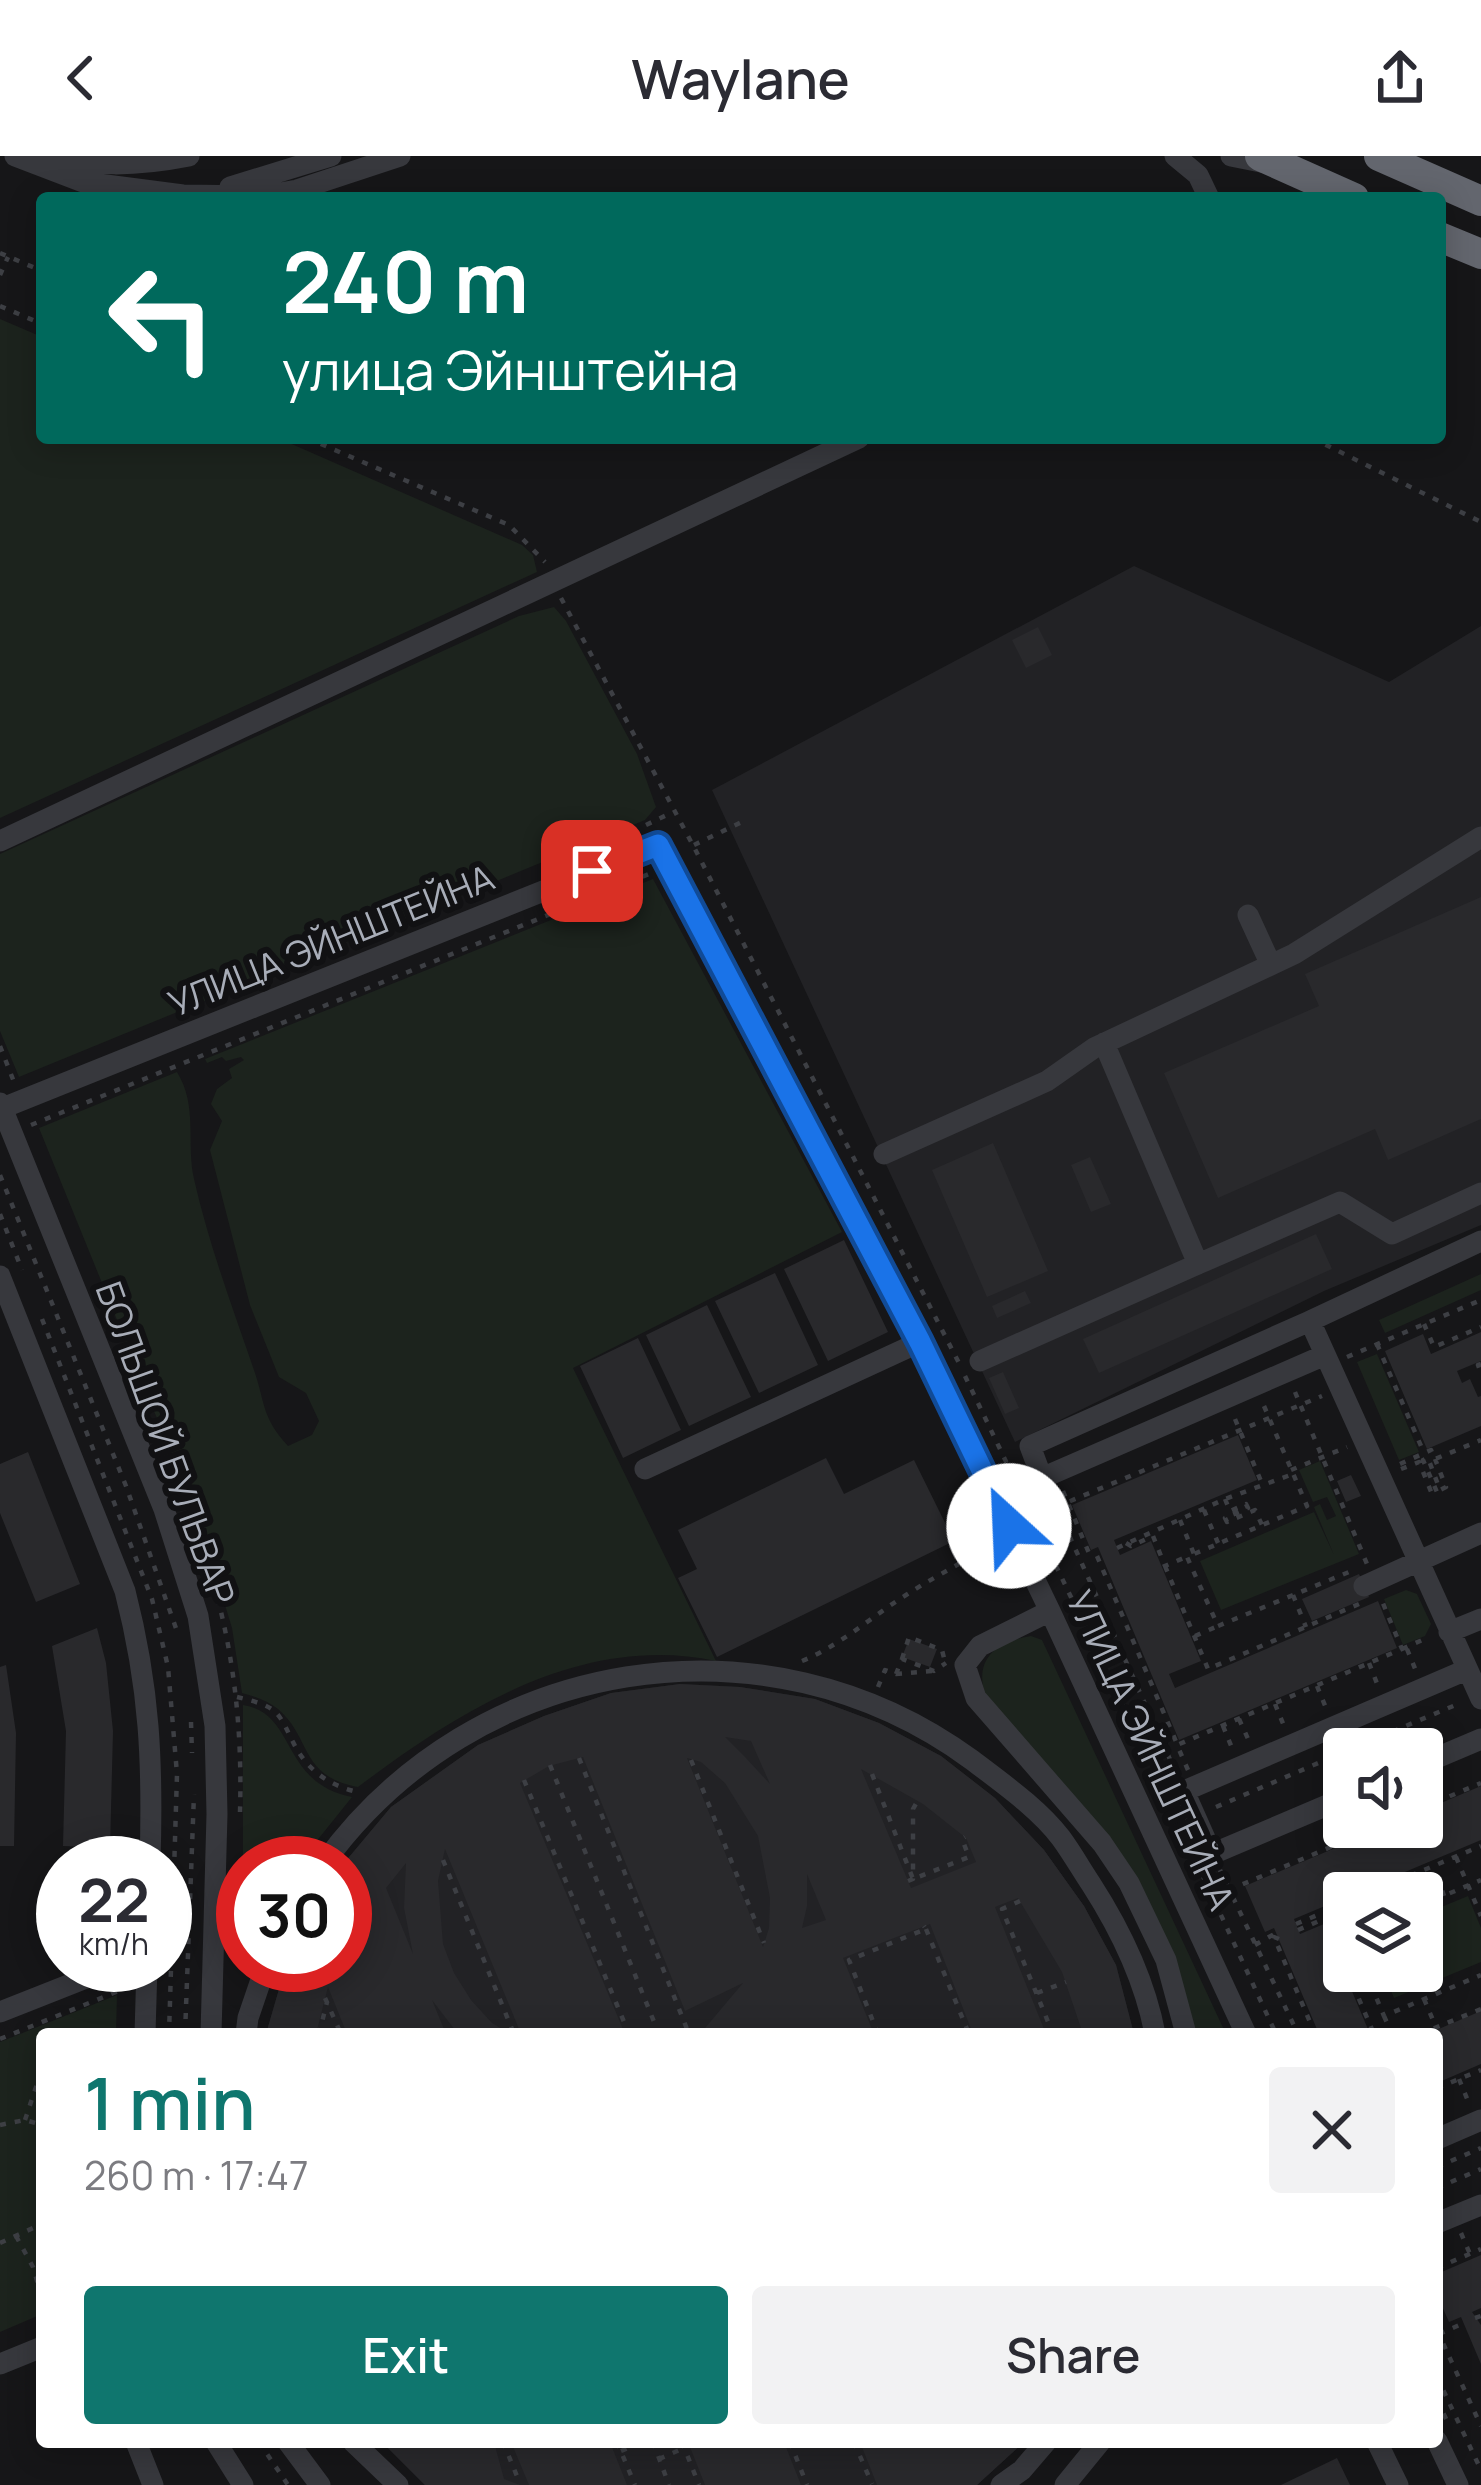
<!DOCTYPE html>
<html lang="en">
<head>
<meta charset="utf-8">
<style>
	body { margin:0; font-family:Manrope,sans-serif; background:#f2f2f3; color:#2b2b33; height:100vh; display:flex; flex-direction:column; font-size:45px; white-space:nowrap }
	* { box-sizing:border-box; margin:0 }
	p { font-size:39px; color:#7c7c81 }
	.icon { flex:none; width:66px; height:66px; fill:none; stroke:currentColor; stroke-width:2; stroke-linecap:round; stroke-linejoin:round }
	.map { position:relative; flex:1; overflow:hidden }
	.drawer { position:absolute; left:36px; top:1872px; width:1407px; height:420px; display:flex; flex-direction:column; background:#fff; border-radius:12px; box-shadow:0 6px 30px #0003 }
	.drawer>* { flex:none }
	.banner { position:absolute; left:36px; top:36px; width:1410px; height:252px; border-radius:12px; box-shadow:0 6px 30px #0003; background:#00695c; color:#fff; overflow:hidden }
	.tools { position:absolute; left:1323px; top:1572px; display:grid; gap:24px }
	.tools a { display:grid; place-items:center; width:120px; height:120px; border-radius:12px; background:#fff; box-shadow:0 6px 30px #0003; font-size:60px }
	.speed { position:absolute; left:36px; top:1680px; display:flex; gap:24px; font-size:60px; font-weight:700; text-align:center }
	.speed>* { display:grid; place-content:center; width:156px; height:156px; border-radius:50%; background:#fff; box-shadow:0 6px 30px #0003; line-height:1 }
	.speed small { font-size:30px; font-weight:400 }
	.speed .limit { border:18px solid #d22; background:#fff; color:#111 }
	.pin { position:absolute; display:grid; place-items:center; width:102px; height:102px; color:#fff; margin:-51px; border-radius:24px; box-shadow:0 6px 18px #0006 }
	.me { position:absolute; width:132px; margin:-66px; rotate:335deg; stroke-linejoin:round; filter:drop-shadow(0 0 9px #0008) }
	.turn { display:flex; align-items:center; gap:42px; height:252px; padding:0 48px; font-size:54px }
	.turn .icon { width:156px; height:156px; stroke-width:2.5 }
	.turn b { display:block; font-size:84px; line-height:102px }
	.round { display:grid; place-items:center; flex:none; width:126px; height:126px; border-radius:12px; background:#f2f2f3 }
	.headline { display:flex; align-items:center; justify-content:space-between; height:204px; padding:0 48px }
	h1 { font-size:72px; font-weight:600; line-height:90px; color:#0f766e }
	.primary-button { display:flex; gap:24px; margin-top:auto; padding:24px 48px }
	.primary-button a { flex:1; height:138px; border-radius:12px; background:#0f766e; color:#fff; font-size:48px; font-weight:600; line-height:138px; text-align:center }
	.primary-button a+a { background:#f2f2f3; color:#2b2b33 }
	header { display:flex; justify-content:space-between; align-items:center; height:156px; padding:0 48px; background:#fff; font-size:54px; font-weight:600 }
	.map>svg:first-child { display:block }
</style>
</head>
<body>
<header><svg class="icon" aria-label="back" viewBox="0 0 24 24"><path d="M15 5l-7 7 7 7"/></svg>Waylane<svg class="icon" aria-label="share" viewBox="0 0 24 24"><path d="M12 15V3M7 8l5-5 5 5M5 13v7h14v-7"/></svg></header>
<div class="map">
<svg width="1481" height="2329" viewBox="0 0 1481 2329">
	<rect width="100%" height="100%" fill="#161618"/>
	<path fill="#222225" d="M1134 410 1389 526 1481 470V1069L1324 1135 1015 1286 712 634Z
		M680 1528 740 1531 815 1543 879 1567 941 1600 995 1642 1044 1694 1084 1750 1116 1809 1134 1878H266L286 1809H345L344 1707 391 1651 478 1589 544 1560 611 1537Z
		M382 2286H1024L977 2329H425Z"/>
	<path fill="#1c231d" d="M0 163 42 181V282H278L522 389 533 399 537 416 0 662Z
		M554 451 566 465 637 598 656 651 645 664 19 921 0 875V698L519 460Z
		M653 723 842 1076 573 1212 716 1505C582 1477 460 1554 358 1631 299 1620 312 1582 278 1553 268 1545 254 1540 242 1537L232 1472 202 1373 39 972 177 916C198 950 186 986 194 1023 209 1089 233 1153 255 1217 266 1251 262 1261 288 1290L312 1279 319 1265 306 1237 279 1221 250 1149 210 994 222 965 211 948 217 933 232 922 229 913 244 904 241 901 226 905 222 901 207 907 205 903Z
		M1481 1118V1134L1385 1177 1379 1164Z
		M1377 1198 1419 1296 1399 1304 1357 1206Z
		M1320 1305 1359 1398 1221 1454 1200 1405 1314 1356 1334 1399 1314 1351 1320 1348 1327 1364 1336 1360 1327 1341 1313 1346 1299 1314Z
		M1406 1434 1417 1438 1431 1468 1425 1480 1403 1489 1384 1443Z
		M1031 1480 1042 1484 1226 1878H1194L1172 1800 985 1539C974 1502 997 1485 1031 1480Z
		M243 1549C297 1557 280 1627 352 1641L299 1707H243Z
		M1468 1740 1481 1772V1806L1394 1842 1383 1815H1422V1759Z
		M117 1839 116 1878H42V2158L0 2176V1886Z"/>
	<path fill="#29292c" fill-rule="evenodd" d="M1038 471 1052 499 1026 512 1012 484Z
		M1481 741V963L1388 1004 1375 973 1218 1042 1164 917 1319 850 1305 818Z
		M993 987 1048 1115 987 1141 932 1014Z
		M1090 1001 1111 1048 1091 1056 1071 1009Z
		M1316 1078 1332 1113 1099 1217 1083 1183Z
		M844 1084 888 1176 828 1205 784 1113Z
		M775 1117 818 1209 759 1237 715 1145Z
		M1025 1135 1031 1147 997 1162 992 1150Z
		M707 1149 751 1241 689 1270 646 1179Z
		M1481 1176V1205L1457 1215 1462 1227 1470 1223 1478 1241 1481 1240V1270L1427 1293 1385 1195 1423 1178 1431 1198Z
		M638 1182 681 1274 623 1302 580 1210Z
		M1003 1216 1019 1252 1005 1258 989 1222Z
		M1238 1279 1257 1324 1114 1384 1120 1399 1151 1385 1201 1505 1169 1518 1175 1532 1378 1445 1397 1492 1179 1584 1098 1391 1091 1394 1072 1349Z
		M28 1296 80 1428 36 1446 0 1357V1308Z
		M826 1302 844 1338 914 1304 954 1385 717 1501 678 1422 697 1413 678 1374Z
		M1351 1319 1361 1340 1346 1346 1337 1325Z
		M1359 1418 1369 1441 1312 1465 1302 1443Z
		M97 1472 106 1507 113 1575 110 1692 63 1690 66 1575 52 1490Z
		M909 1483 937 1493 930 1511 902 1501Z
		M6 1509 16 1577 14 1690H0V1511Z
		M680 1528 740 1531 815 1543 879 1567 941 1600 995 1642 1044 1694 1084 1750 1116 1809 1134 1878H1083L1062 1816 1018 1742 995 1751 1046 1878H973L930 1768 843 1802 874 1878H700L743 1827 685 1855 583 1601 549 1610 520 1627 625 1878H521L445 1693 438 1725 443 1788 454 1817 471 1844 492 1867 511 1878H458L432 1844 446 1878H347L328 1831 316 1878H266L286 1809H345V1706L391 1651 478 1589 544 1560 611 1537ZM725 1581 751 1585 770 1628 745 1601ZM687 1602 701 1606 725 1627 758 1680 770 1742 769 1772 763 1791ZM861 1613 923 1648 966 1682 976 1706 911 1732ZM406 1707 404 1752 413 1798 386 1732ZM807 1718 826 1764 802 1772 807 1750Z
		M1481 1630V1684L1355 1737H1344V1742L1294 1763 1300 1778 1324 1768 1333 1790 1342 1786 1344 1805 1340 1807 1370 1878H1319L1274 1772 1265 1776 1245 1730 1385 1671H1422V1655Z
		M1481 1855V1908L1437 1927V1878H1427Z
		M1481 2099V2152L1472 2156 1481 2169V2208L1461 2161 1449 2166 1437 2139V2118Z
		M382 2286H494L504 2323 520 2329H425Z
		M511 2286H610L627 2329H529Z
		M688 2286H784L801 2329H705Z
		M860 2286H1024L977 2329H877Z
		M1337 2302 1350 2329H1281Z"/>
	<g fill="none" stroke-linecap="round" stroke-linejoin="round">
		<path stroke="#3d3f44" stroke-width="4.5" stroke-dasharray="6 9" stroke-linecap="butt" d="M0 97 42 115
			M0 119 8 101
			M0 150 42 168
			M307 282 509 369 545 406
			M1312 282 1481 366
			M561 442 696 695 960 1209
			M646 669 673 656
			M694 689 748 663
			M0 890 14 926
			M31 969 649 718
			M0 1019 126 1330 178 1478
			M0 1058 22 1114
			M42 1163 152 1443 168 1511 177 1618 169 1878
			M1424 1168 1434 1191 1481 1171
			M1377 1188 1424 1297
			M1347 1201 1481 1144
			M1481 1208 1478 1209 1481 1217
			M965 1220 1162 1631
			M1295 1236 1367 1408
			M1264 1250 1307 1350 1187 1401 1218 1470 1349 1416
			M1235 1263 1263 1330
			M1400 1308 1431 1294 1435 1303 1481 1284
			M1401 1313 1419 1306 1432 1338 1437 1336 1423 1304 1428 1302 1440 1334 1446 1331 1435 1303
			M1291 1314 1347 1291
			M1063 1335 1091 1402
			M1051 1339 1177 1619
			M1225 1343 1230 1355 1246 1348 1248 1352 1225 1362 1227 1366 1255 1354 1262 1369
			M1056 1351 1322 1240
			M1204 1354 1218 1387
			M189 1357C229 1454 243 1552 240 1656
			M1180 1364 1194 1398
			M1126 1387 1131 1390 1153 1380 1165 1410 1186 1401
			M1117 1392 1225 1343 1293 1318
			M1097 1400 1177 1588
			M1165 1410 1208 1513 1359 1448
			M1293 1439 1306 1471
			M1195 1480 1218 1470
			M1402 1493 1429 1481
			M1407 1493 1416 1515
			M902 1503 909 1481 942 1494 945 1506
			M802 1505C841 1489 871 1461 906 1439 935 1420 967 1405 996 1385
			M1369 1507 1378 1530
			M896 1518 932 1515
			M1317 1530 1326 1552
			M878 1531 885 1514 896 1518 902 1503 934 1515 946 1507
			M237 1541C249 1544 263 1547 273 1554 283 1562 287 1575 293 1586 306 1613 329 1630 358 1636
			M1275 1548 1284 1570
			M1239 1563 1249 1585
			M191 1566 192 1597
			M1223 1570 1232 1592
			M1351 1593 1458 1548
			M579 1602 689 1878
			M691 1604 764 1787
			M550 1609 659 1878
			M1188 1614 1177 1589 1402 1493 1382 1445
			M872 1618 913 1723 969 1701 962 1683 965 1681
			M524 1624 629 1878
			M1216 1651 1344 1596
			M1422 1652 1481 1627
			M1456 1701 1481 1760
			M443 1704 514 1878
			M1220 1714 1298 1878
			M1202 1718 1276 1878
			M1408 1720 1413 1732 1438 1722 1439 1725 1414 1737
			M908 1725 913 1723V1653L918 1644
			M1229 1734 1378 1671
			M1369 1737 1481 1690
			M1419 1737 1440 1728 1444 1740
			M1020 1745 1002 1753 1053 1878
			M1422 1749 1481 1724
			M1332 1755 1343 1783
			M1296 1768 1344 1748
			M926 1773 969 1878
			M1298 1774 1326 1762 1335 1786 1344 1782
			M1279 1783 1274 1781 1315 1878
			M1255 1789 1276 1777
			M1347 1815 1374 1878
			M1365 1815 1384 1860 1481 1819
			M1037 1837 1066 1826
			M325 1842 341 1878
			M1424 1843 1436 1871
			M1384 1860 1392 1878
			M185 1878 194 1638
			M319 1878 327 1846
			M878 1878 849 1804 926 1773 924 1770
			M1420 1878 1481 1853
			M0 1883 126 1832
			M1459 1923 1468 1945
			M1437 1932 1481 1914
			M25 1964 42 1913
			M0 1969 25 1964 42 1969
			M1437 2011 1481 1992
			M1437 2032 1481 2013
			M1461 2077 1470 2098
			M16 2080 33 2111 42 2142
			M0 2087 42 2068
			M1437 2112 1481 2093
			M1475 2162 1481 2160
			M1437 2174 1481 2270
			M1439 2178 1464 2167
			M1437 2221 1481 2314
			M1437 2244 1449 2269
			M259 2286 288 2329
			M503 2286 519 2325
			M617 2286 635 2329
			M653 2286 669 2329
			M682 2286 699 2329
			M790 2286 807 2329
			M854 2286 872 2328
			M621 2295 643 2286
			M659 2303 684 2292"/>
		<path stroke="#37383d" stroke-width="21" d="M15 0 83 26 183 39 264 40 297 34 400 0
			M40 0C96 10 133 11 189 0
			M1175 0 1198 19 1209 42
			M1231 0 1271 8
			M230 31 331 0
			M0 685 859 282
			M1248 759 1271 809
			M1104 887 1198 1108 1340 1046 1392 1078 1481 1037
			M0 947 164 1353 198 1460 215 1570 217 1658 211 1878
			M0 953 658 689 920 1186 1050 1455 1246 1878
			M884 998 1047 925 1094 892 1294 798 1481 681
			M0 1120 125 1435C150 1532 153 1608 150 1707
			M1310 1165 1481 1085
			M1325 1199 1042 1322 1030 1290 1310 1165 1481 1543
			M980 1205 1198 1108
			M645 1313 920 1186
			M1364 1430 1481 1377
			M1050 1455 980 1490 965 1509 976 1542 1102 1687 1129 1727 1166 1804 1186 1878
			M1449 1476 1481 1463
			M1422 1608 1481 1583
			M1344 1642 1212 1698 1184 1635 1466 1514
			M324 1707C474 1500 765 1452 972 1604 1002 1627 1038 1652 1061 1682 1072 1697 1081 1713 1091 1728 1120 1773 1145 1825 1155 1878
			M0 1856 119 1809
			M145 1878 147 1809
			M246 1878 248 1862 266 1809
			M1437 1983 1481 1964
			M1437 2067 1481 2049
			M0 2208 42 2191
			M1437 2285 1458 2329
			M136 2286 153 2329
			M216 2286 243 2329
			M288 2286 320 2329
			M353 2286 398 2329
			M1377 2286 1398 2329
			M1001 2329 1022 2314 1046 2286
			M1065 2329 1100 2286"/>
		<path stroke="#63666e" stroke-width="30" d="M1260 0 1354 42
			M1379 0 1481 45
			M1440 81 1481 98"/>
	</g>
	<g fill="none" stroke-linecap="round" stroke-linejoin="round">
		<defs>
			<path id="route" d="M592 715 658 689 920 1186 1009 1370"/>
		</defs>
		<use href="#route" stroke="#114b97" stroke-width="30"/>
		<use href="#route" stroke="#1a73e8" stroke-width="21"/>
	</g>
	<g text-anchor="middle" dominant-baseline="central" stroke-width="12" stroke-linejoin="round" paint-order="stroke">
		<g font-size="36" fill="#a8adb8" stroke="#111113">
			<text transform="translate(331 784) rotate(-22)">УЛИЦА ЭЙНШТЕЙНА</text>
			<text transform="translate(166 1287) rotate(70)">БОЛЬШОЙ БУЛЬВАР</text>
			<text transform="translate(1151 1594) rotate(65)">УЛИЦА ЭЙНШТЕЙНА</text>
		</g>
	</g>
</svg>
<div class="tools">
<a><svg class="icon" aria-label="sound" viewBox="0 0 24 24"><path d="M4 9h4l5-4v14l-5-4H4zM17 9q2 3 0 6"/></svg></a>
<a><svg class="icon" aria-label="layers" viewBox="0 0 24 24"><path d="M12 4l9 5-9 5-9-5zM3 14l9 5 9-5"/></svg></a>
</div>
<div class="speed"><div>22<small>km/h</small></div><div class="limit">30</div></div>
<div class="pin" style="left:592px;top:715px;background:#d93025"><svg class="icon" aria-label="arrive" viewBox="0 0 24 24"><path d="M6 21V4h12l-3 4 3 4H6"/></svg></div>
<svg class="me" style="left:1009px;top:1370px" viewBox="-20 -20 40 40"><circle r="19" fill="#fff"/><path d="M0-13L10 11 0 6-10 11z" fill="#1a73e8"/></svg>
<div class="banner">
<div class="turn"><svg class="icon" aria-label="left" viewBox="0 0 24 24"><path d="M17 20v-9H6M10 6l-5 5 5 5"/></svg><div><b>240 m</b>улица Эйнштейна</div></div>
</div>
<section class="drawer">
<div class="headline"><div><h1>1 min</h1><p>260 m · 17:47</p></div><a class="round"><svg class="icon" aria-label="close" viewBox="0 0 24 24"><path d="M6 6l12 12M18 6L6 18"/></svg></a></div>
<div class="primary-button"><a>Exit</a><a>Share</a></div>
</section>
</div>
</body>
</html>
